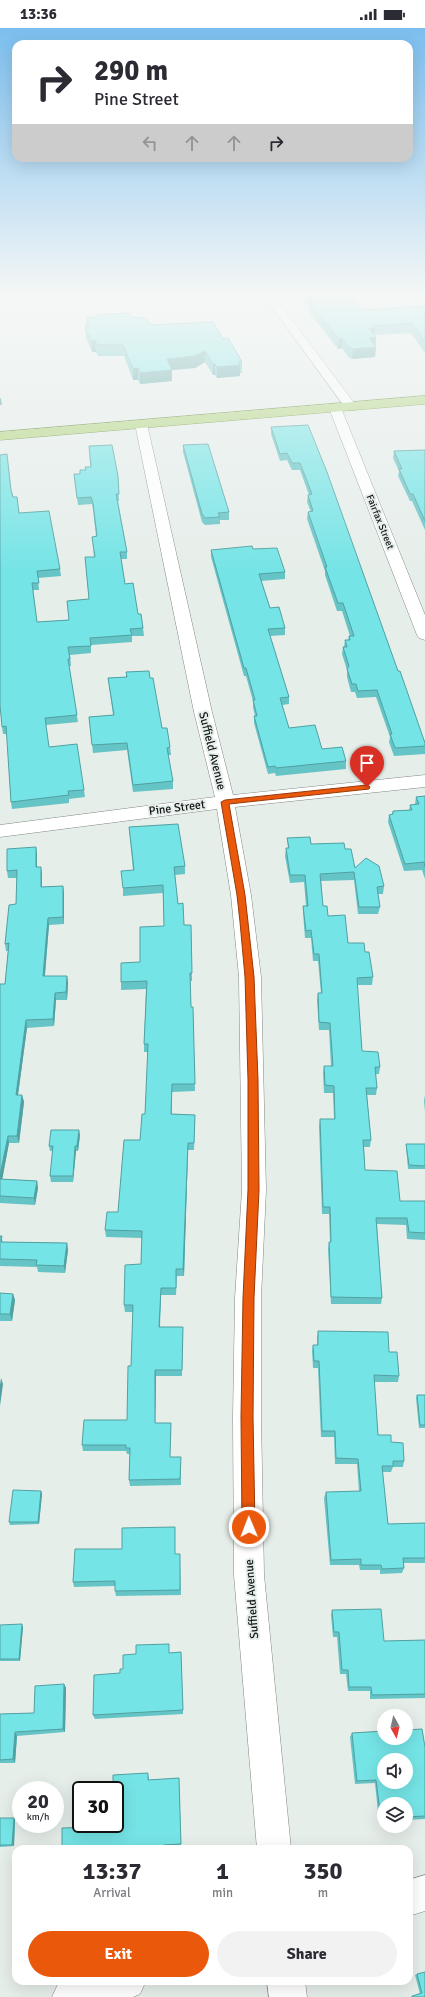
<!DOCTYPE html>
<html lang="en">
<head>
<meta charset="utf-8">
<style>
	body { margin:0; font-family:Signika,sans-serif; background:#f2f2f3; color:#2b2b33; height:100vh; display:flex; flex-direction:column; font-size:15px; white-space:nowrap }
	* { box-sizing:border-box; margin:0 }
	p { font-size:13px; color:#7c7c81 }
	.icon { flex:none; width:22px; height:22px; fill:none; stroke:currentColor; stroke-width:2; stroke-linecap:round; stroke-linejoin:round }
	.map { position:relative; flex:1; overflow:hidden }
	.details { position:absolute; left:12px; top:1817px; width:401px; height:140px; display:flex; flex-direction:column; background:#fff; border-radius:12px; box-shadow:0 4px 16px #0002 }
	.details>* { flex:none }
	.top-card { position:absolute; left:12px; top:12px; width:401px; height:122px; border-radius:12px; box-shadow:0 4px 16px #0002; background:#fff; color:#2b2b33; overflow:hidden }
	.needle { width:26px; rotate:172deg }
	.controls { position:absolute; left:377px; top:1681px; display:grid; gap:8px }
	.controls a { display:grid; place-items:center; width:36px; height:36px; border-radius:50%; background:#fff; box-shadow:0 4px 16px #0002; font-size:20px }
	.speed { position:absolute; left:12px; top:1753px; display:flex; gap:8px; font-size:20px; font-weight:700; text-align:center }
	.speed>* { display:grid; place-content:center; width:52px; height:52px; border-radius:50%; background:#fff; box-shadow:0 4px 16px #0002; line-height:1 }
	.speed small { font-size:10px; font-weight:400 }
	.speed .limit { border:2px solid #111; border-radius:6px; background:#fff; color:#111 }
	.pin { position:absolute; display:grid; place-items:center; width:34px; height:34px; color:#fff; margin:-41px -17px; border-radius:50% 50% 50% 0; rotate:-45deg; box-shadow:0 0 4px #0007 }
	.pin .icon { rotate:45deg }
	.me { position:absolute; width:44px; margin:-22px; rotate:359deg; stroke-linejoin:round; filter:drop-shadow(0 0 3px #0008) }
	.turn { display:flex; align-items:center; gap:14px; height:84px; padding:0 16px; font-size:18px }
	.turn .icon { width:52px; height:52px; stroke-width:2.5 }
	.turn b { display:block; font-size:28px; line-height:34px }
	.lanes { display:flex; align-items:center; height:38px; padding:0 16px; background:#0003; justify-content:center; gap:20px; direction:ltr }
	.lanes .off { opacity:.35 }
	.eta { display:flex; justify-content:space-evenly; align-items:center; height:68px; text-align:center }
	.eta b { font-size:24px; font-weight:700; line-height:28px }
	.primary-button { display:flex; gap:8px; margin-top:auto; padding:8px 16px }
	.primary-button a { flex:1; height:46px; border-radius:24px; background:#ea580c; color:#fff; font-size:16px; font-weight:700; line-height:46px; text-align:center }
	.primary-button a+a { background:#f2f2f3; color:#2b2b33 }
	.status { display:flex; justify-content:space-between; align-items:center; height:28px; padding:0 20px; background:#fff; direction:ltr }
	.status svg { height:11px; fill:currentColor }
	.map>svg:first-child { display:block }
</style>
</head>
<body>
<div class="status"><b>13:36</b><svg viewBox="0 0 49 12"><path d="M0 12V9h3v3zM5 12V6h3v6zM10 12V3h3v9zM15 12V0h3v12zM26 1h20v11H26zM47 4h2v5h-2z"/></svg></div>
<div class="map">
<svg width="425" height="1969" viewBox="0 0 425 1969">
	<rect width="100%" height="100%" fill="#e6eeea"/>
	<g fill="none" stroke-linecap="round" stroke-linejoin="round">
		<defs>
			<path id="minor" d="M264 268H274L355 376 357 379 355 382H347Z
				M335 376 341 380 425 587V612L419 610 417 607 329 380Z
				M141 392 147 396 212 684 233 767 425 747V759L235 779 251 867 261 949 266 1162 261 1270V1389L264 1547 291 1821H257L234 1547 233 1389 235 1270 242 1162 239 949 231 867 217 781 0 809V797L215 769 194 684 135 396Z
				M425 1847V1883L409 1888V1852Z
				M65 1953H146L140 1966 133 1969H52L58 1956Z
				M267 1953H305L307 1969H269Z"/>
			<path id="major" d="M425 368V376L0 412V404Z"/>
		</defs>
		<use href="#minor" stroke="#818784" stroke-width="1"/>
		<use href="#major" stroke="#567e1e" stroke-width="1"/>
		<use href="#minor" fill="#fff" fill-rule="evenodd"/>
		<use href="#major" fill="#afd37b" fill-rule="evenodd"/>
	</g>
	<path fill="#65c4c6" d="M303 268H350L362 282 425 278V325L411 305 375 307 376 309 375 329 352 331 348 329 342 320 338 321 310 285V280L305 273V269Z
		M97 287 131 289 150 297 223 311 242 334V345H240V348L217 350 215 347H213L205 334 195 340 172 342V353L140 356 138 352H133L124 328H98L96 324H92L86 310 85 299 86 298V290L98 289Z
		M308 397 398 643 425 715V726L394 728 389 714 390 709 376 669 357 670 355 664H351L347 649V642L342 626 343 619H344L345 612H348L349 608H350L342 583H337L325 547V543L307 491 308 484H311L307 474 308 467H309L300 442H292L287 432 280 433 271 406V399Z
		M183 417 229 484V492H220V496L205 497 202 494 183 424Z
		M89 418 118 448 119 473H118L127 524V531H121L125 556 143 600 144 608H132V614L91 617V625L70 627 71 638H69L78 694 46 697 49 719 84 762 85 769 69 771V775L12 781 11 774 7 706H3L2 699 11 462 19 485 60 541 61 548 38 550 39 562H33L37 594 69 592 89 571 94 529 92 509 96 508 93 482 92 476 78 477 74 446H80L91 439Z
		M425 422V502L412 473H410L398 448 399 443 393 430 394 423Z
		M253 521 285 544V551L261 553 270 580 285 600V607L270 608 289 669V676L282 677 289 700 322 721 346 733V741L276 748 275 745 268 746 254 695V688H255L253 679V673L246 648H244L211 529V522Z
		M126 644 150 650 162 700 170 719 171 727H168L173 753V761L133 764 127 722 93 725 89 689 113 687 108 650 126 649Z
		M425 768V851L422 842 404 843 388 794 389 787 392 786 393 783 409 782 410 777 415 776 416 769Z
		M129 799 185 838V846L175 847 178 876 184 897H191L192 953H190L191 979H193L195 1063 172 1064V1086L195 1087 194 1122H188L184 1248H177L176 1267H161L160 1299 183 1305 182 1348H156L155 1395H171L170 1429 181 1435V1457L130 1458 129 1452 130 1426H127L126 1423H83L82 1417 127 1392 131 1338 133 1284H125L124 1277 141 1236 142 1210 106 1209 105 1202 118 1184 140 1112 145 1086 148 1024H144V1016L146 961 121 962V954L140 934 164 898 163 865 123 868V860L133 842Z
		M287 810 311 816 345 821 355 840 384 858 383 866H378L380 879 378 886H358L354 852 321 853 323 878 328 888 348 915 365 924 373 949 372 957H357L362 1023 380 1039 379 1046H375L377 1060 376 1067H367L371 1112 370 1119H364L365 1142 400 1173H425V1212L407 1211 406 1197 377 1196 382 1270 381 1276H331L328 1221 329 1214H330L329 1186H322L319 1098 320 1091H334L333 1065H324L323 1045 324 1038H331L329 1002H319L317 972 318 965H321L318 933H313L311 910H305L303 885V878H306L304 854 290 855 285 828 286 820H288Z
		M36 819 37 827V839L42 846V859L63 858 64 866V896L49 897 45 948H67L68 955 67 972H56L54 998 27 1000 18 1067H22L24 1074 19 1115H9L2 1151 37 1153 38 1160 35 1177 0 1175V956H5L8 923H6L5 916 16 876 17 850H8L7 843Z
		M425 1067V1083L424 1073Z
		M80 1107 78 1123H76L73 1154H51L50 1148 53 1123H50L49 1118Z
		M406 1116H425V1141H408L406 1119Z
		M0 1208 3 1214 67 1215 68 1222 65 1245 38 1244 37 1239 0 1238Z
		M0 1265 13 1266 15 1272 12 1293H0Z
		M318 1303 389 1324 399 1348 398 1354H374L378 1407 391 1414 404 1433 403 1439H393L391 1444H382L388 1496 425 1495V1535H404V1540L402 1545 380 1546V1542H360L359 1537H330L324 1470 326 1464H359L357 1436H335L334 1409H321L318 1340H313L312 1323 313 1317H317V1310Z
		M417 1367H425V1400H419L416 1370Z
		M41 1463 42 1466 39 1496 10 1497 9 1494Z
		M175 1504V1526L180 1531 181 1567 116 1568 115 1563V1558L74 1559 73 1554 122 1521Z
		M332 1582 384 1613 425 1612V1670L370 1671V1663H348L346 1646H340L337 1609H333L331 1587Z
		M0 1597 23 1599 20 1633H0Z
		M181 1624 183 1686 95 1691 93 1687 123 1641 170 1625Z
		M64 1656 66 1660 65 1704 17 1708 15 1735H0V1686L34 1685Z
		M352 1705 425 1719V1791L406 1792V1776H384V1793L379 1794 375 1755 355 1756 350 1709Z
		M149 1748V1752L179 1750 181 1818 165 1819V1821H62L92 1799Z
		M0 1790 15 1791 14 1818 0 1819Z
		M417 1946 425 1969H411L420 1966 415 1947Z"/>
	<path fill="#52a0a1" d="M375 300 374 309H376L375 319H368L369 301Z
		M339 311H343L342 320 338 321Z
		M95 312 96 324H92L91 313Z
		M376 319 375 329 352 331 353 321Z
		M205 323V334L195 340 172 342V353L140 356V345L167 331Z
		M213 336H215V347H213Z
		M240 337V348L217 350V339Z
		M138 340V352H133V341Z
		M0 370H1L2 377H0Z
		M36 819 37 827V847L36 839Z
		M41 839 42 846V867L41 859Z
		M63 858 64 866V896L63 889Z
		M48 890 49 897 44 956 43 948Z
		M67 948 68 955 67 972 66 964Z
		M55 965 56 972 54 998 53 991Z
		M26 992 27 1000 17 1074 16 1067Z
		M22 1067 24 1074 19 1115 17 1108Z
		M79 1102 80 1107 78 1123 77 1118Z
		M8 1108 9 1115 1 1158 0 1155V1147Z
		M188 1115V1122L184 1248 183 1241Z
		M75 1118 76 1123 73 1154V1148Z
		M37 1153 38 1160 35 1177 34 1170Z
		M67 1215 68 1222 65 1245 64 1238Z
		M161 1260V1267L159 1306V1299Z
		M13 1266 15 1272 12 1293 10 1286Z
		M155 1342 156 1348 155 1401Z
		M1 1350 3 1356 0 1378V1357Z
		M41 1463 42 1466 39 1496 38 1494Z
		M22 1596 23 1599 20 1633 19 1631Z
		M64 1656 66 1660 65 1704 63 1701Z
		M15 1704 17 1708 15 1735 13 1731Z
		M14 1790 15 1791 14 1818 12 1817Z"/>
	<path fill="#75e4e6" stroke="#52a0a1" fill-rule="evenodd" d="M309 268H350L362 282 425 278V314L412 295 373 298 375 300 369 301 376 309 369 310 376 319 353 321 349 319 343 311H339L310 275H314Z
		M129 285 131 289 146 290 150 297 213 294 223 311 228 310 242 334H239L240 337 217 339 215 336H213L205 323 195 328 167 331 172 342 140 345 138 340 133 341 123 317H97L95 312 91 313 85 299 89 298 86 290 98 289 97 287Z
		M308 397 327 444 398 643H400L425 715V718L395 720 390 706H392L377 662 358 663 356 656H352L347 641 349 638 343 619H347L345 612H350L349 608H354L343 575H338L325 539H327L308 484 313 483 308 467 312 466 300 435H292L287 425 280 426 271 399Z
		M208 416 229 484 218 485 220 489 205 490 202 486 183 417Z
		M112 417 118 448 119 466H116L127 524H120L125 556 133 555 138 586H141L143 600 130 601 132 607 90 610 91 618 68 619 70 631H68L77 687 45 690 49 719 77 716 84 762 68 763 69 767 11 774 6 698 2 699 0 677V427L7 426 11 462 13 469H17L19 485 49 483 60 541 37 543 39 555H32L37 594 69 592 67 573 89 571 85 529H95L92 509 97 508 93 475 91 469 77 470 74 446H80V442H86L85 439H91L89 418Z
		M425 422V493L413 466H410L399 441H402L394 423Z
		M252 518 253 521 277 520 285 544 259 546 270 580 279 579 285 600 268 601 289 669 280 670 289 700 315 697 322 721 342 719 346 733 276 740 275 738 268 739 254 688H257L253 672H255L246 640H244L211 522Z
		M149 643 150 650H153L162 700H167L170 719 167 720 173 753 133 757 127 715 92 717 89 689 114 687 108 650 127 649 126 644Z
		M425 768V839L424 834 405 836 389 787 393 786V783L412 782 410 777 419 776 416 769Z
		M178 796 185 838 174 839 178 876 183 875 184 897H191L192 945H190L191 979H193L195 1056H172L171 1086 195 1087 194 1115H188L183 1241H176V1260H161L159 1299H183L182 1342H155V1395H171L170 1429H181L180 1451 129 1452 130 1420H126V1417H82L84 1392H127L128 1338H131L133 1277H124L125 1237 141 1236 142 1203 105 1202 107 1184H118L124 1112H140L142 1086H145L148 1016H144L147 953 121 954V935L140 934V899L164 898 163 857 123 860 121 843 134 842 129 799Z
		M310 809 311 816 344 815 345 821H351L355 840 366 830 379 838 384 858 377 859 380 879H359L354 844 320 846 323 878H327L328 888 345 887 348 915H364L365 924H369L373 949 357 950 362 1023 378 1024 380 1039H375L377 1060H366L371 1112H363L365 1142 397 1143 400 1173H425V1205L409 1204 407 1190H376L382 1270 331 1269 329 1214H331L330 1179H323L320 1091H335L334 1058 325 1057 324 1038H333L330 995 319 994 318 965H322L319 926H314L311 902 306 903 303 878H308L305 847H290L286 820H289L287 810Z
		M36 819V839H41V859L63 858V889L48 890 43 948H67L66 964 55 965 53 991 26 992 16 1067H22L17 1108H8L0 1147V956H5L9 915 5 916 9 877 16 876 17 842 7 843V821Z
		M51 1102H79L77 1118H75L73 1148H50L53 1118H49Z
		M406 1116H425V1138L409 1137Z
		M0 1151 37 1153 34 1170 0 1168Z
		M0 1208H2L1 1214 67 1215 64 1238 36 1237 37 1232 0 1231Z
		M0 1265 13 1266 10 1286H0Z
		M318 1303 388 1304 389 1324H397L399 1348 374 1347 378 1407H391V1414L403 1415 404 1433H393V1438H382L388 1496 425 1495V1530H403L404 1540 382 1541 381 1537H361V1531L331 1532 326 1464 361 1463 358 1431 336 1430 335 1403H322L319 1333H314L313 1317H318Z
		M417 1367H425V1397H420Z
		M13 1462 41 1463 38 1494H9Z
		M175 1499V1526H180V1562L115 1563V1553L73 1554 75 1521H122V1500Z
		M381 1581 384 1613 425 1612V1666L372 1667 371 1659H349L348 1642H342L339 1604H334L332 1582Z
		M22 1596 19 1631H0V1597Z
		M169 1616V1625L181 1624 183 1682 93 1687 94 1647 120 1645V1641H123V1627L136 1626V1617Z
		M64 1656 63 1701 15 1704 13 1731 0 1732V1686L34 1685 35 1658Z
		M422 1701 425 1719V1788L406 1789V1776H384V1791H381L376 1752 357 1753 352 1705 384 1703V1710H406V1702ZM384 1732H406V1754H384Z
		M148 1745V1752L179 1750 181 1816 164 1817V1821H62V1800L92 1799V1796H115V1762H113V1747Z
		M0 1790H14L12 1817H0Z
		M425 1944V1969H412V1968L422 1965 417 1946Z"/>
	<linearGradient id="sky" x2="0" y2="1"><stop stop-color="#7bbeee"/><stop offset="0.49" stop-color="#f4f7f6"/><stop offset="1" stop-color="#f4f7f6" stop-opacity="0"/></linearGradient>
	<rect width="425" height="543" fill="url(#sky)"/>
	<path fill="#ea580c" stroke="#983908" d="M367 757 370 759 369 761 229 776 245 867 254 949 258 1052 259 1162 254 1270 253 1389 255 1499 253 1504 249 1506 244 1504 242 1499 241 1389 243 1270 248 1162V1052L245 949 240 894 237 867 221 774 225 772Z"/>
	<g text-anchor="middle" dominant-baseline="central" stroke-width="4" stroke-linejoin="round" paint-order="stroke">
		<g font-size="10" fill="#131615" stroke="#e6eeea">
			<text transform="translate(380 494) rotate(68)">Fairfax Street</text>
		</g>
		<g font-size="12" fill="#131615" stroke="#e6eeea">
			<text transform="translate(212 723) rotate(76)">Suffield Avenue</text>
			<text transform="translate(177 780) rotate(-7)">Pine Street</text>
			<text transform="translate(252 1571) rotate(-94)">Suffield Avenue</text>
		</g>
	</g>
</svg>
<div class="controls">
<a><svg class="needle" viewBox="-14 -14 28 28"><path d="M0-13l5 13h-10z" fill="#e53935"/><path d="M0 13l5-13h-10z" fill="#7c7c81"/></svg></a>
<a><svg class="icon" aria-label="sound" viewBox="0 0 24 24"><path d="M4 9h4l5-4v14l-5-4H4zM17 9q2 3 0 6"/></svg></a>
<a><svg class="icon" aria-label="layers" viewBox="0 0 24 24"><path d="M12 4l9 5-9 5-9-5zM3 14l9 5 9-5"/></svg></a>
</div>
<div class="speed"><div>20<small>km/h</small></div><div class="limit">30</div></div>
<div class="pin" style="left:367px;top:759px;background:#d93025"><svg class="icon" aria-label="arrive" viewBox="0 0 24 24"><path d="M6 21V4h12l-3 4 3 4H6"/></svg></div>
<svg class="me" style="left:249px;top:1499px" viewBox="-20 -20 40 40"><circle r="17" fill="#ea580c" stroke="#fff" stroke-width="3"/><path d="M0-11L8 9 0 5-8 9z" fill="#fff"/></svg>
<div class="top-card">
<div class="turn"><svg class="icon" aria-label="right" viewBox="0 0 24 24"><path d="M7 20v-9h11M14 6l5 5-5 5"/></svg><div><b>290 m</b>Pine Street</div></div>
<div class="lanes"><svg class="icon off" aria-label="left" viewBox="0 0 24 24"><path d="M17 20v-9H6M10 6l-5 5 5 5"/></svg><svg class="icon off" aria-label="ahead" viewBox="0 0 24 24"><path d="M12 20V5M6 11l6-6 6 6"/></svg><svg class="icon off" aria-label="ahead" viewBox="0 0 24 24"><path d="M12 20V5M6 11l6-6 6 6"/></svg><svg class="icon" aria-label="right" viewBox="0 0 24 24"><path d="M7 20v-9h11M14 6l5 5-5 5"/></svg></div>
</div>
<section class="details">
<div class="eta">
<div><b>13:37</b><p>Arrival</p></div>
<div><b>1</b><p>min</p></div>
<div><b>350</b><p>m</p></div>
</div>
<div class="primary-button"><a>Exit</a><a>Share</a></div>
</section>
</div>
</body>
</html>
